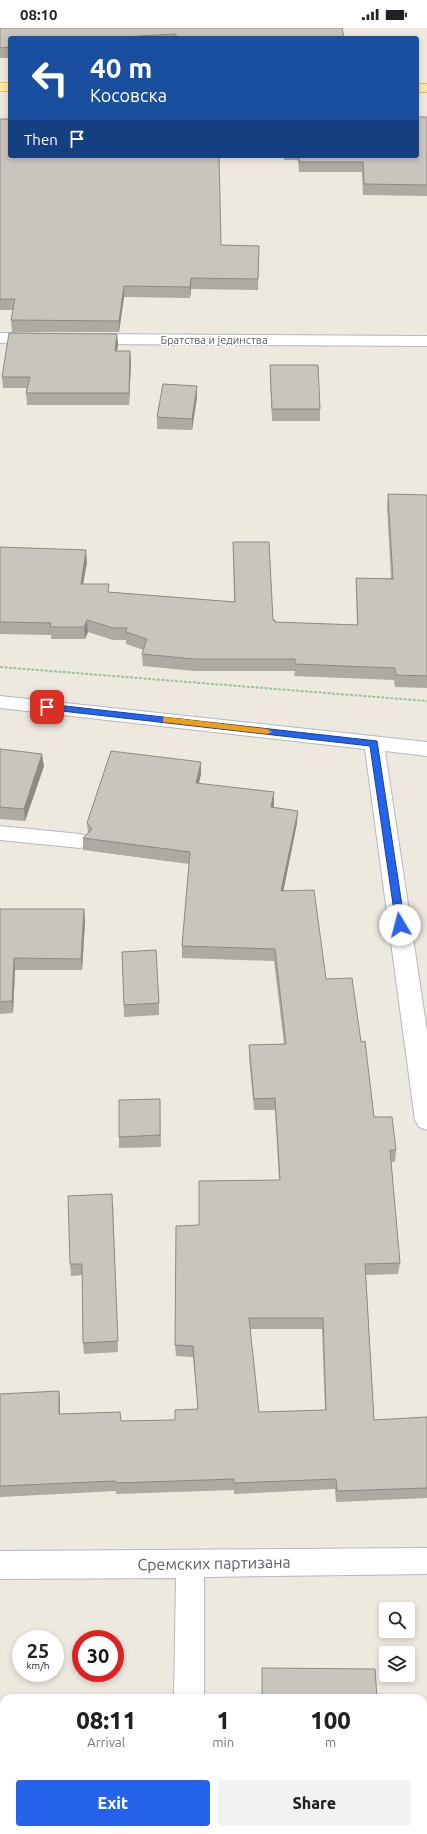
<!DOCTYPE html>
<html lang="en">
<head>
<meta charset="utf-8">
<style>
	body { margin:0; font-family:Ubuntu,sans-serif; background:#f2f2f2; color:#202124; height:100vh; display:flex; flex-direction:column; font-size:15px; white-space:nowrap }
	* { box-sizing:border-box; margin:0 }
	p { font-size:13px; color:#757577 }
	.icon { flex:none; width:22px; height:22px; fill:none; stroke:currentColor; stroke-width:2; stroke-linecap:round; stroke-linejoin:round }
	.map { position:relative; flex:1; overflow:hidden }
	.panel { position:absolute; left:0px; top:1666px; width:427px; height:140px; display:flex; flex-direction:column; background:#fff; border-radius:12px 12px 0 0; box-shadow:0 2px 6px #0003 }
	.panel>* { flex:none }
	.banner { position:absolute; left:8px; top:8px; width:411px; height:122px; border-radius:4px; box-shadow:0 2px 6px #0003; background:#1a4fa0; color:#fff; overflow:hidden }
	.controls { position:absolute; left:379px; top:1574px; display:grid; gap:8px }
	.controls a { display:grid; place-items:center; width:36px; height:36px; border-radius:4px; background:#fff; box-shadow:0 2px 6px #0003; font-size:20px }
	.speed { position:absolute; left:12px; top:1602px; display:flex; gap:8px; font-size:20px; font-weight:700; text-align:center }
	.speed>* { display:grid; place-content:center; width:52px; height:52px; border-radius:50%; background:#fff; box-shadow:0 2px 6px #0003; line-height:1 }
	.speed small { font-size:10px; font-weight:400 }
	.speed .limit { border:6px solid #d22; background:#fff; color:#111 }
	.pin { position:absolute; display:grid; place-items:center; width:34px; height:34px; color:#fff; margin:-17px; border-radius:8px; box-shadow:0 2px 6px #0006 }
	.me { position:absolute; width:44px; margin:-22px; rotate:352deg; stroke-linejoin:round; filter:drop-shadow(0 0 3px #0008) }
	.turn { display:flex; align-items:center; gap:14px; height:84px; padding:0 16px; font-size:18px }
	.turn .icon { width:52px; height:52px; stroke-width:2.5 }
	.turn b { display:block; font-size:28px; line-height:34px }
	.then { display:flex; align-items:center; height:38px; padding:0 16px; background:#0003; gap:8px; font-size:15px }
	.eta { display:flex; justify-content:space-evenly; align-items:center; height:68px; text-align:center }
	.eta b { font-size:24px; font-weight:800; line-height:28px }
	.cta { display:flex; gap:8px; margin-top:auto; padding:8px 16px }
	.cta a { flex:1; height:46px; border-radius:4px; background:#2563eb; color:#fff; font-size:16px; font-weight:800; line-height:46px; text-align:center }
	.cta a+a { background:#f2f2f2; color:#202124 }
	.status { display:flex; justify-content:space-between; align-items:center; height:28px; padding:0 20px; background:#fff; direction:ltr }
	.status svg { height:11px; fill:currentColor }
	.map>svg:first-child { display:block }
</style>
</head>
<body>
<div class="status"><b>08:10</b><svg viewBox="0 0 49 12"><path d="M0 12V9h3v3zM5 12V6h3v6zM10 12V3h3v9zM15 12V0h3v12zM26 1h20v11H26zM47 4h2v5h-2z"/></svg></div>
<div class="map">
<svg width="427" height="1806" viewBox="0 0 427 1806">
	<rect width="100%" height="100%" fill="#ede9df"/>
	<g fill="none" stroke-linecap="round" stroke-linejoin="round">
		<defs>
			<path id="minor" d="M0 305 39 306 45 308 47 311 45 314 39 316 0 315Z
				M87 306 427 308V318L87 316 81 314 79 311 81 308Z
				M0 668 427 714V728L385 723 427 1003V1102L419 1099 415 1092 365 721 0 680Z
				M0 798 80 806 87 808 91 813 87 818 80 820 0 812Z
				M427 1520V1546L204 1549V1670H174L176 1550 0 1551V1523Z
				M173 1802H205V1806H173Z"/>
			<path id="major" d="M0 55H10V63H0Z
				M417 56H427V64H417Z"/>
		</defs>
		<use href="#minor" stroke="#b5b9bd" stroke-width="2"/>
		<use href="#major" stroke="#f9bb4c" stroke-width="2"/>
		<path stroke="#92c89d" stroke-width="2" stroke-dasharray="3 1.5" stroke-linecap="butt" d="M0 639 427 673"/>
		<use href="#minor" fill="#fff" fill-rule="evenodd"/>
		<use href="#major" fill="#ffe9a2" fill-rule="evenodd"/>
	</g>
	<path fill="#ada9a3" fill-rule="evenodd" d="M0 0 344 10H10V30H0Z
		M427 89V168L363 167 362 144H299L298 132H284V128H417Z
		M0 91 221 217 259 218 258 262 191 261 190 270 124 269 119 304H12L11 292 13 282H0Z
		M117 306 118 317 117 323H130L131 334 129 377H27L26 365 27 360H3L2 349Z
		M270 337 320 381V393H272L270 349Z
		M197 369 192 402 157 401V389Z
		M388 466 427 467V660L395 659 394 652 294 648 295 643H194L143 638 142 626 144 622 126 616V612H113L88 604 85 611H51V607L0 606V519L87 534 83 556 109 564 234 574 233 514 275 594 357 597 356 562V550H391L387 478Z
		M0 721 44 738 25 793 0 791Z
		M201 746 199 755 274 776 273 779 297 795 283 863 326 951 361 1014 374 1089 396 1122 395 1134H391L400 1235 398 1246 366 1247 374 1392 427 1389V1470L336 1474 335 1461 234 1466V1462L116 1466V1463L0 1469V1366L59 1363 60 1374V1386L121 1393 175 1392 198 1381 193 1329 176 1328 175 1317 199 1197 279 1152 275 1082H254L249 1029V1017L284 1016 274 933 182 930V918L189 836 83 822V810L88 805 87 795ZM250 1301H322L325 1382 259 1384Z
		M0 881H84L85 893 82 942H15L13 985 0 986Z
		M122 924 159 975V987L124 989Z
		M160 1071 161 1119 119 1120V1109Z
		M113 1177 118 1324 84 1326 83 1315 82 1247 71 1248 70 1236Z
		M262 1640 377 1670H262Z"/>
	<path fill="#8d8a85" d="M191 250V261L190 270V259Z
		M124 258V269L119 304V293Z
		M117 306 118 317 115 334V323Z
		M130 323 131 334 129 377V365Z
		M197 358V369L192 402V391Z
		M86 522 87 534 81 568V556Z
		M87 592 88 604 85 611 84 599Z
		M42 726 44 738 25 793 24 781Z
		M201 734V746L196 767V755Z
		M274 764V776L271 791V779Z
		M298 783 297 795 281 875V863Z
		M84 881 85 893 82 942 81 931Z
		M14 930 15 942 13 985 12 973Z
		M59 1363 60 1374V1397L59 1386Z"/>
	<path fill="#c9c5be" stroke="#8d8a85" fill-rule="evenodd" d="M0 0H342L344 10H176V6L101 10H10V19L0 20Z
		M417 89H427V157L364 156 363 134H299V128H417Z
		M0 91H10V128H219L221 217 259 218 258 251 191 250 190 259 124 258 119 293 11 292 15 271H0Z
		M9 305 117 306 115 323H130L129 365H26L30 349H2Z
		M270 337H318L320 381H272Z
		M163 356 197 358 192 391 157 389Z
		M388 466 427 467V648L396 647 395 640 295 636V631H194L142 626 147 611 126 604 127 600H113L87 592 84 599H50L51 595 0 594V519L86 522 81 556H109L108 564 235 574 233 514H269L273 592H275V594L358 597 356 550 393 551Z
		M0 721 42 726 24 781 0 779Z
		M111 723 201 734 196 755 274 764 271 779 298 783 281 863 314 862 326 951 352 950 361 1014 365 1013 374 1089H392L396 1122H390L400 1235 365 1236 374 1392 427 1389V1460L337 1463 336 1451 234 1455V1451L116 1455 115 1453 0 1458V1366L59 1363V1386L120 1384 121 1393 175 1392V1382L198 1381 193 1318 175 1317 176 1198 199 1197V1153L280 1152 275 1070 254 1071 249 1017 286 1016 275 921 182 918 190 824 83 810 92 801 87 795ZM249 1290H323L326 1382 259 1384Z
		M0 881H84L81 931 14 930 12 973 0 974Z
		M156 922 159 975 124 977 122 924Z
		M160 1071V1107L119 1109V1072Z
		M112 1166 118 1313 83 1315 82 1236H70L68 1168Z
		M262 1640 375 1641 377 1670H262Z"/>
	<path fill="#2563eb" stroke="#184099" d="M47 676 377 713 405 897 403 899 400 900 396 897 370 718 44 681 43 679Z"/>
	<path fill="#f59e0b" d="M166 689 267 701 272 704 267 706 163 694V690Z"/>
	<g text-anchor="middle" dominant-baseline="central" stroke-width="3" stroke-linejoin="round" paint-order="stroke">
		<g font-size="11" fill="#585d62" stroke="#fff">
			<text x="214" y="312">Братства и јединства</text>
		</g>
		<g font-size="16" fill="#585d62" stroke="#fff">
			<text transform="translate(214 1535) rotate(-1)">Сремских партизана</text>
		</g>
	</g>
</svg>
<div class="controls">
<a><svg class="icon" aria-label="search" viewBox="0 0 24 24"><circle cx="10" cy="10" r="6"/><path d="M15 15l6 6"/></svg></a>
<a><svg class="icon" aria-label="layers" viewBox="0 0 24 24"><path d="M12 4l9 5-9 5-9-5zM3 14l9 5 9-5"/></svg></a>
</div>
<div class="speed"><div>25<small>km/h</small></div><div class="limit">30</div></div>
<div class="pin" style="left:47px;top:679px;background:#d93025"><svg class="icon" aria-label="arrive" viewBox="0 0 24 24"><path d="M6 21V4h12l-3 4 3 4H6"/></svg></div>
<svg class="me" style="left:400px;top:897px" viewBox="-20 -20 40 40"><circle r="19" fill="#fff"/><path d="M0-13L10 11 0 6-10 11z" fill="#2563eb"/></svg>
<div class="banner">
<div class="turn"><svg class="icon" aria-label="left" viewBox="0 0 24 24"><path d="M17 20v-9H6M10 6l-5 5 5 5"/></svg><div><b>40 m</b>Косовска</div></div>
<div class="then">Then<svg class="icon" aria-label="arrive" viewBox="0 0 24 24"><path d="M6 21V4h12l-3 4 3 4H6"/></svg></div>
</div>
<section class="panel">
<div class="eta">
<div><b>08:11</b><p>Arrival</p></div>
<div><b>1</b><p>min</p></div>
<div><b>100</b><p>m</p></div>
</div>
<div class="cta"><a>Exit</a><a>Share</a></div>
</section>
</div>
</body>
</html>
